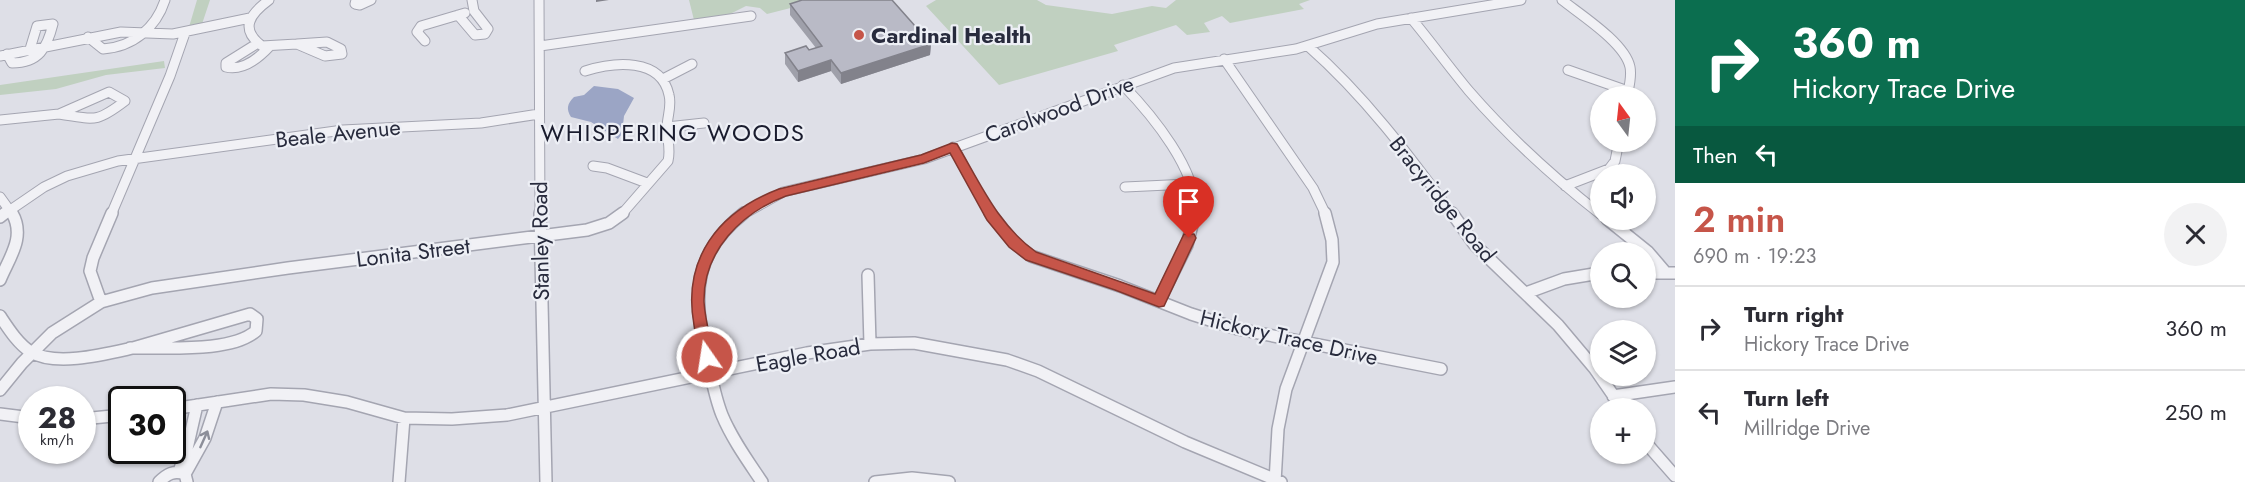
<!DOCTYPE html>
<html lang="en">
<head>
<meta charset="utf-8">
<style>
	body { margin:0; font-family:Jost,sans-serif; background:#f2f2f3; color:#2b2b33; height:100vh; display:flex; flex-direction:column; font-size:22px; white-space:nowrap }
	* { box-sizing:border-box; margin:0 }
	p { font-size:20px; color:#7c7c81 }
	.icon { flex:none; width:33px; height:33px; fill:none; stroke:currentColor; stroke-width:2; stroke-linecap:round; stroke-linejoin:round }
	.map { position:relative; flex:1; overflow:hidden }
	.details { display:flex; flex-direction:column; background:#fff; width:570px }
	.details>* { flex:none }
	.banner { background:#0b6e4f; color:#fff; overflow:hidden }
	.needle { width:39px; rotate:345deg }
	.fabs { position:absolute; left:1590px; top:86px; display:grid; gap:12px }
	.fabs a { display:grid; place-items:center; width:66px; height:66px; border-radius:50%; background:#fff; box-shadow:0 2px 4px #0004; font-size:30px }
	.speed { position:absolute; left:18px; top:386px; display:flex; gap:12px; font-size:30px; font-weight:700; text-align:center }
	.speed>* { display:grid; place-content:center; width:78px; height:78px; border-radius:50%; background:#fff; box-shadow:0 2px 4px #0004; line-height:1 }
	.speed small { font-size:15px; font-weight:400 }
	.speed .limit { border:3px solid #111; border-radius:9px; background:#fff; color:#111 }
	.pin { position:absolute; display:grid; place-items:center; width:51px; height:51px; color:#fff; margin:-62px -26px; border-radius:50% 50% 50% 0; rotate:-45deg; box-shadow:0 0 6px #0007 }
	.pin .icon { rotate:45deg }
	.me { position:absolute; width:66px; margin:-33px; rotate:347deg; stroke-linejoin:round; filter:drop-shadow(0 0 4px #0008) }
	.turn { display:flex; align-items:center; gap:21px; height:126px; padding:0 18px; font-size:27px }
	.turn .icon { width:78px; height:78px; stroke-width:2.5 }
	.turn b { display:block; font-size:42px; line-height:51px }
	.then { display:flex; align-items:center; height:57px; padding:0 18px; background:#0003; gap:12px; font-size:22px }
	.round { display:grid; place-items:center; flex:none; width:63px; height:63px; border-radius:32px; background:#f2f2f3 }
	.overview { display:flex; align-items:center; justify-content:space-between; height:102px; padding:0 18px }
	h1 { font-size:36px; font-weight:600; line-height:45px; color:#c65549 }
	ul { padding:0; list-style:none }
	li { display:flex; align-items:center; gap:18px; height:84px; padding:0 18px; border-top:2px solid #e1e1e2 }
	li div { flex:1 }
	li b { display:block; font-size:22px }
	li em { font-style:normal }
	main { display:flex; flex:1; min-height:0 }
	.map>svg:first-child { display:block }
</style>
</head>
<body>
<main>
<div class="map">
<svg width="1675" height="482" viewBox="0 0 1675 482">
	<rect width="100%" height="100%" fill="#dedfe7"/>
	<path fill="#c0d0c0" d="M197 0H210L202 24 189 27Z
		M689 0H822L767 14 760 8 746 6 730 14 694 20Z
		M936 0H1037L1046 5 1112 14 1152 6 1166 8 1176 0H1310L1299 4 1304 9 1230 23 1222 16 1204 23 1210 32 1187 35 1176 25 1114 45 1118 51 999 85 926 6Z
		M164 61 165 68 106 75 56 89 0 95V85Z"/>
	<path fill="#9ba5c5" d="M594 86 618 89 634 98 624 116 622 134 618 139 591 122 571 117C566 109 567 104 574 97L584 95Z"/>
	<g fill="none" stroke-linecap="round" stroke-linejoin="round">
		<defs>
			<path id="minor-far1" d="M269 0C250 14 239 29 262 46L297 44
				M356 0 355 4 360 5 371 0
				M539 0 540 215
				M1562 0C1581 15 1625 43 1630 67 1632 77 1629 87 1627 96
				M458 15 475 35 485 34 488 29 474 11 472 0
				M1411 18C1431 42 1449 67 1469 91 1508 136 1553 177 1600 214
				M88 37 103 49C133 47 156 28 165 0
				M425 41 417 32 421 26 465 13
				M327 42 341 49 342 54 325 56 297 44Z
				M258 43 226 63V67C243 71 259 58 270 46
				M540 46 751 16
				M1308 46C1364 95 1409 155 1453 215
				M7 54 12 63C39 63 47 48 53 24L37 26 30 49
				M0 56 121 32 173 34 250 18
				M1224 59 1313 188 1326 215
				M1568 70 1628 91
				M585 71C614 62 661 57 669 95 672 106 667 117 667 128 667 139 671 149 668 161L621 215
				M663 79 692 64
				M1123 85C1151 114 1200 172 1195 215
				M109 92 125 101C95 124 94 119 59 114Z
				M0 120 59 114
				M667 127 704 123
				M953 147 991 215
				M593 166 607 168 647 183
				M1565 186 1609 169 1615 161 1619 141
				M1125 187 1189 184
				M0 197 13 215
				M3 215 44 187 67 176 118 161 343 130 481 123 539 114
				M111 215 170 76 185 33
				M742 215 783 192 924 159 1174 68 1296 49 1377 24 1521 0"/>
			<path id="minor" d="M540 213 546 482
				M744 213C694 252 692 295 706 353 711 374 714 395 722 415 732 439 748 461 762 482
				M990 213 1014 243 1031 256 1120 286 1191 314 1238 329 1441 369
				M1452 213 1474 244 1558 325 1595 369 1622 408
				M0 217 5 213
				M1607 219 1648 252 1666 273
				M1646 273H1675
				M868 275 870 344
				M0 280C9 258 26 237 12 213
				M1526 293 1564 279 1600 273
				M1159 301 1187 245 1195 213
				M101 302 90 271 93 258 112 213
				M250 314 257 319 256 331C231 353 166 347 133 348Z
				M0 316C8 328 18 344 31 352 56 367 106 354 133 348
				M130 348H133
				M0 390 22 363 52 333 101 302 152 288 288 268 587 230 609 223 623 213
				M1613 396 1675 387
				M172 409 271 394 304 395 347 402 404 418 452 419 507 415 807 353 870 344 914 343 1007 360 1038 371 1185 442 1281 482
				M0 414 32 418
				M82 419 122 415
				M1646 443 1675 476
				M179 471 186 453 197 405
				M185 474 205 438 217 402
				M159 482C167 474 174 470 185 474L187 482
				M399 482 404 418
				M875 482 912 478 949 482
				M1275 482 1278 429 1286 389 1333 262 1332 240 1325 213"/>
		</defs>
		<use href="#minor-far1" stroke="#a4a5b1" stroke-width="11"/>
		<use href="#minor" stroke="#a4a5b1" stroke-width="14"/>
		<use href="#minor-far1" stroke="#f1f1f5" stroke-width="9"/>
		<use href="#minor" stroke="#f1f1f5" stroke-width="11"/>
	</g>
	<path fill="#9fa0aa" d="M790 4 931 44 930 55 841 84 831 71 798 82 785 64V53L809 50 816 48 790 15Z"/>
	<path fill="#82828b" d="M596 0H609L596 2Z
		M931 44 930 55 841 84V73Z
		M831 60V71L798 82V71Z"/>
	<path fill="#b9bac6" stroke="#82828b" stroke-width="1.5" d="M802 0H892L931 44 841 73 831 60 798 71 785 53 806 46 809 50 822 46 790 4Z"/>
	<defs><path id="oneway-shaft" d="M-6 0H5M1.5-3L5.5 0L1.5 3" fill="none" stroke-width="1.6" stroke-linecap="round" stroke-linejoin="round" transform="scale(1.5)"/></defs>
	<use stroke="#8c8e99" href="#oneway-shaft" transform="translate(204 439) rotate(-66)"/>
	<path fill="#c65549" stroke="#81372f" stroke-width="1.5" d="M952 143 957 144C980 183 998 225 1036 252L1155 294 1184 234H1194L1196 238 1164 306 1159 307 1115 290 1026 260 1009 247 987 220 950 153 924 163 786 196C741 213 703 251 704 302 705 320 711 340 714 357L712 362 707 364 701 362C696 351 696 337 694 325 682 259 718 212 779 189L921 155Z"/>
	<circle fill="#c65549" stroke="#edeff5" stroke-width="2" cx="859" cy="35" r="6"/>
	<g text-anchor="middle" dominant-baseline="central" stroke-width="4.5" stroke-linejoin="round" paint-order="stroke">
		<g font-size="22" font-weight="bold" fill="#282b3d" stroke="#edeff5" text-anchor="start">
			<text x="871" y="35">Cardinal Health</text>
		</g>
		<g font-size="22" fill="#282b3d" stroke="#edeff5">
			<text transform="translate(1059 109) rotate(-20)">Carolwood Drive</text>
			<text transform="translate(338 133) rotate(-6)">Beale Avenue</text>
			<text transform="translate(1443 199) rotate(51)">Bracyridge Road</text>
			<text transform="translate(540 241) rotate(-91)">Stanley Road</text>
			<text transform="translate(413 252) rotate(-7)">Lonita Street</text>
			<text transform="translate(1289 337) rotate(13)">Hickory Trace Drive</text>
			<text transform="translate(808 355) rotate(-10)">Eagle Road</text>
		</g>
		<g font-size="24" letter-spacing="1.5" fill="#1a1c2e" stroke="#edeff5">
			<text x="673" y="132">WHISPERING WOODS</text>
		</g>
	</g>
</svg>
<div class="fabs">
<a><svg class="needle" viewBox="-14 -14 28 28"><path d="M0-13l5 13h-10z" fill="#e53935"/><path d="M0 13l5-13h-10z" fill="#7c7c81"/></svg></a>
<a><svg class="icon" aria-label="sound" viewBox="0 0 24 24"><path d="M4 9h4l5-4v14l-5-4H4zM17 9q2 3 0 6"/></svg></a>
<a><svg class="icon" aria-label="search" viewBox="0 0 24 24"><circle cx="10" cy="10" r="6"/><path d="M15 15l6 6"/></svg></a>
<a><svg class="icon" aria-label="layers" viewBox="0 0 24 24"><path d="M12 4l9 5-9 5-9-5zM3 14l9 5 9-5"/></svg></a>
<a>+</a>
</div>
<div class="speed"><div>28<small>km/h</small></div><div class="limit">30</div></div>
<div class="pin" style="left:1189px;top:238px;background:#d93025"><svg class="icon" aria-label="arrive" viewBox="0 0 24 24"><path d="M6 21V4h12l-3 4 3 4H6"/></svg></div>
<svg class="me" style="left:707px;top:357px" viewBox="-20 -20 40 40"><circle r="17" fill="#c65549" stroke="#fff" stroke-width="3"/><path d="M0-11L8 9 0 5-8 9z" fill="#fff"/></svg>
</div>
<section class="details">
<div class="banner">
<div class="turn"><svg class="icon" aria-label="right" viewBox="0 0 24 24"><path d="M7 20v-9h11M14 6l5 5-5 5"/></svg><div><b>360 m</b>Hickory Trace Drive</div></div>
<div class="then">Then<svg class="icon" aria-label="left" viewBox="0 0 24 24"><path d="M17 20v-9H6M10 6l-5 5 5 5"/></svg></div>
</div>
<div class="overview"><div><h1>2 min</h1><p>690 m · 19:23</p></div><a class="round"><svg class="icon" aria-label="close" viewBox="0 0 24 24"><path d="M6 6l12 12M18 6L6 18"/></svg></a></div>
<ul>
<li><svg class="icon" aria-label="right" viewBox="0 0 24 24"><path d="M7 20v-9h11M14 6l5 5-5 5"/></svg><div><b>Turn right</b><p>Hickory Trace Drive</p></div><em>360 m</em></li>
<li><svg class="icon" aria-label="left" viewBox="0 0 24 24"><path d="M17 20v-9H6M10 6l-5 5 5 5"/></svg><div><b>Turn left</b><p>Millridge Drive</p></div><em>250 m</em></li>
</ul>
</section>
</main>
</body>
</html>
